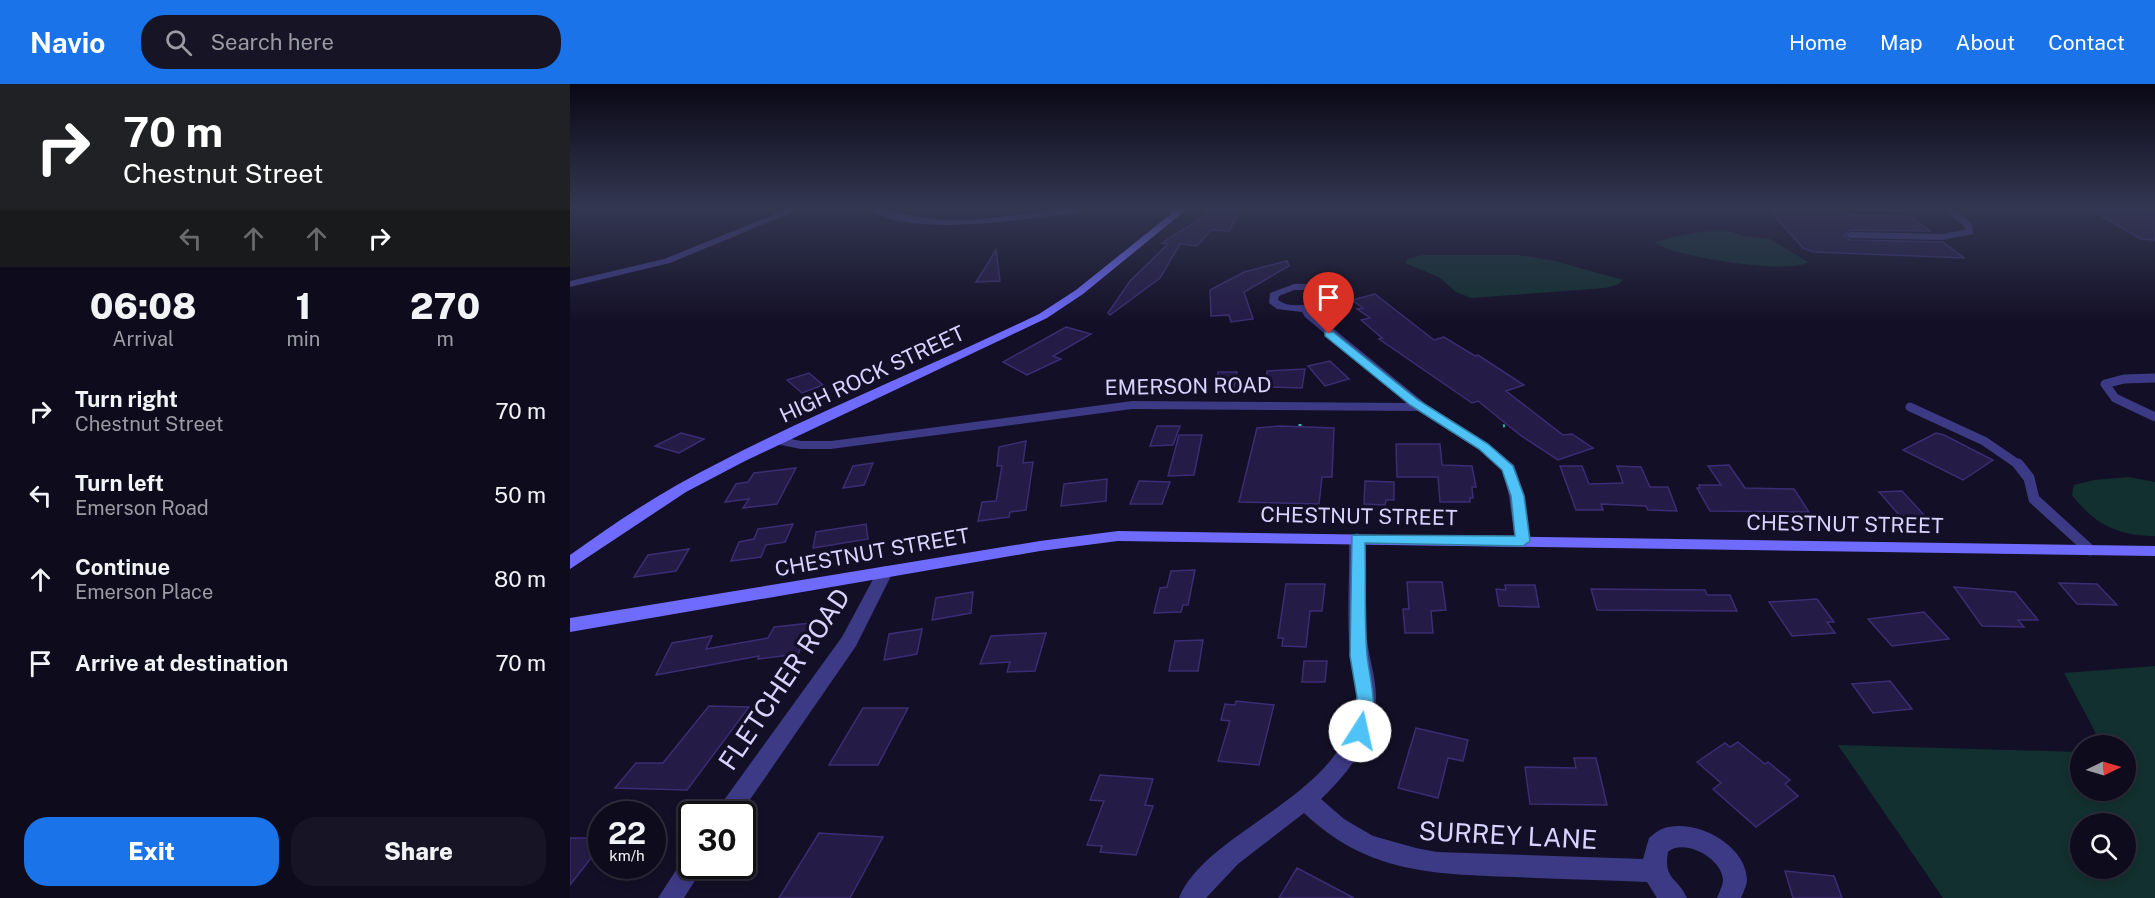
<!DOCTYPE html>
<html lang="en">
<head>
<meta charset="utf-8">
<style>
	body { margin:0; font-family:"Public Sans",sans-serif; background:#171425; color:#f1f3f6; height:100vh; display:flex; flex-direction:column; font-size:22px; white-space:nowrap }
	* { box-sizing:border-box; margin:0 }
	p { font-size:20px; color:#9b9ba3 }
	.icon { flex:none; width:33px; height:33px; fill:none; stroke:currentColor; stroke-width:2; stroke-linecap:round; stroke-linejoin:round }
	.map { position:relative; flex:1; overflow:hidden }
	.side { display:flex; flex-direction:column; background:#0e0b1c; width:570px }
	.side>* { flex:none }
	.guide { background:#202124; color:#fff; overflow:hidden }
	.needle { width:39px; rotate:85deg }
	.fabs { position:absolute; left:1500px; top:651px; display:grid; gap:12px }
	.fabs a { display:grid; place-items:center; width:66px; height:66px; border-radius:50%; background:#0e0b1c; box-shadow:0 3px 9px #0003,0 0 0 2px #2e2b3b; font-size:30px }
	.speed { position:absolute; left:18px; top:717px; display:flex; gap:12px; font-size:30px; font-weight:700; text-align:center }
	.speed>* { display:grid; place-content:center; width:78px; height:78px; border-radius:50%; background:#0e0b1c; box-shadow:0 3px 9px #0003,0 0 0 2px #2e2b3b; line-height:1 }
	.speed small { font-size:15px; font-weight:400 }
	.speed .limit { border:3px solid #111; border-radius:9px; background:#fff; color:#111 }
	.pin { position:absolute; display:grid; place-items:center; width:51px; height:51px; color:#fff; margin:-62px -26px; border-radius:50% 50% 50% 0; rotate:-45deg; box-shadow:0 0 6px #0007 }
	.pin .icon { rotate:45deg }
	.me { position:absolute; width:66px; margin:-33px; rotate:10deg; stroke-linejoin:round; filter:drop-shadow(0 0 4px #0008) }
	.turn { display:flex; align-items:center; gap:21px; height:126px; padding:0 24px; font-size:27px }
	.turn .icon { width:78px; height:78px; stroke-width:2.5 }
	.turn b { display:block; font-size:42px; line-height:51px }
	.lanes { display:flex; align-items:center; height:57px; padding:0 24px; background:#0003; justify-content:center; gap:30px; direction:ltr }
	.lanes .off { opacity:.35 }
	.eta { display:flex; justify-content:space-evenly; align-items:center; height:102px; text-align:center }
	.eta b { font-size:36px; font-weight:800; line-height:42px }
	.primary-button { display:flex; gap:12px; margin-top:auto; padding:12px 24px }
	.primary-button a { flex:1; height:69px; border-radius:24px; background:#1a73e8; color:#fff; font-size:24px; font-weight:800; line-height:69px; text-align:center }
	.primary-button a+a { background:#171425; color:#f1f3f6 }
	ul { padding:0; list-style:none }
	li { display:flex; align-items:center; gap:18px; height:84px; padding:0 24px }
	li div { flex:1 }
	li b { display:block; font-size:22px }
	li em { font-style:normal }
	header { display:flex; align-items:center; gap:36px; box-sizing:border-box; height:84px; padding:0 30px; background:#1a73e8; color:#fff }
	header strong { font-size:28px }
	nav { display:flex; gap:33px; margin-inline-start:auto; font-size:21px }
	.search { width:420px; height:54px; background:#171425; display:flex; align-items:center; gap:15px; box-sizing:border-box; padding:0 21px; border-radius:24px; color:#9b9ba3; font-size:22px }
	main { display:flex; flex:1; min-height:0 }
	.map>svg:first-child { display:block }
</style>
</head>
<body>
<header>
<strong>Navio</strong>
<div class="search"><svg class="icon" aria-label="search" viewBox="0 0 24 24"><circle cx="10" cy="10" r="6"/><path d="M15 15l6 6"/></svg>Search here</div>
<nav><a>Home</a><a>Map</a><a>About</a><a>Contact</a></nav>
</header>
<main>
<section class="side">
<div class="guide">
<div class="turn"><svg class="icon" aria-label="right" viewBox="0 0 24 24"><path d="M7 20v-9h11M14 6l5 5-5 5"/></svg><div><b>70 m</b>Chestnut Street</div></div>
<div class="lanes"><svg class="icon off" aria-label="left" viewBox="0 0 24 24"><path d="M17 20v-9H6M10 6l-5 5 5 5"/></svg><svg class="icon off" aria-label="ahead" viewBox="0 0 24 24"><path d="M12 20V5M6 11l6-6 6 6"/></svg><svg class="icon off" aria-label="ahead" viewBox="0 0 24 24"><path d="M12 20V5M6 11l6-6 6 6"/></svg><svg class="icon" aria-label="right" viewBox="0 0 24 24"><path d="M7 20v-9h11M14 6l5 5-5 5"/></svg></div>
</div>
<div class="eta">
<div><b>06:08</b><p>Arrival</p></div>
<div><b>1</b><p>min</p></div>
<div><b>270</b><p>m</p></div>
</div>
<ul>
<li><svg class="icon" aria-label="right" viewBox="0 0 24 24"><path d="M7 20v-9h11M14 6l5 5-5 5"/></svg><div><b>Turn right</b><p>Chestnut Street</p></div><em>70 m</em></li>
<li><svg class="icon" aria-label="left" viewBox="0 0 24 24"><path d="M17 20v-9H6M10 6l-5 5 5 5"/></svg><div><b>Turn left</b><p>Emerson Road</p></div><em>50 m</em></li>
<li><svg class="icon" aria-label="ahead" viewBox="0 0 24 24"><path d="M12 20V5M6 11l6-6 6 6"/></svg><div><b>Continue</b><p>Emerson Place</p></div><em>80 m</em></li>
<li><svg class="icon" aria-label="arrive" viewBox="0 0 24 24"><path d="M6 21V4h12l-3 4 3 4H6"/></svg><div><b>Arrive at destination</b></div><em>70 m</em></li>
</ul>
<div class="primary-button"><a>Exit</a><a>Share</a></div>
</section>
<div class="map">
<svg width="1585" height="814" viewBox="0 0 1585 814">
	<rect width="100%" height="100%" fill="#130f26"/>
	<path fill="#12302f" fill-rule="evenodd" d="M1154 146 1174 152 1200 155 1238 178C1221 191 1101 173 1084 158L1127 148Z
		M853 171H948L981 176 1053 196 1047 201 1035 204 901 214 886 208 869 193 835 179 839 174Z
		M1559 393 1585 398V452C1548 452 1524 440 1502 411L1504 401 1524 396Z
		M1585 582V814H1373L1268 661 1510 668V706H1556V662L1532 661 1494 589ZM1510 740H1556V784H1510Z"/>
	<path fill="#241b47" stroke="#3b2d73" stroke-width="1.5" d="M646 125 670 128 659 147 641 146 627 162 610 160 590 194 540 231 538 229 560 197 598 160 592 159Z
		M1523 127 1585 128V156L1571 155Z
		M1203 130 1340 132 1360 147 1280 146 1273 152 1280 156 1373 158 1394 174 1244 168 1233 164Z
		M426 166 430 197 406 198Z
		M717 177 719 182 674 208 683 235 661 238 659 231 641 232 640 206 674 188Z
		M805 210 864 256 874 253 905 272 908 271 954 301 936 307 993 351 1002 350 1023 364 988 376 950 351 908 317 902 319 809 255 812 254 791 236 800 234 787 225 793 224 782 216Z
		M496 243 521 250 483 272 491 275 457 291 433 278Z
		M760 277 779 295 755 302 738 282Z
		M735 285 732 304 696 303 697 287Z
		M648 288H667L664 304H645Z
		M239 289 253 301 232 309 217 296Z
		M587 342H610L603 361 580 362Z
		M710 342 764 344 762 393H752L749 420 669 418 687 344Z
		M111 349 134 355 109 369 85 362Z
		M1366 349 1374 351 1423 376 1393 396 1333 366Z
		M609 351H632L624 391 598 392Z
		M456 357 453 379 463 378 456 426 440 428 439 433 408 437 412 418 426 417 432 382H427L429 363Z
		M826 360H870L872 381 902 382 906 403H902L903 414H900V418H870L868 393H827Z
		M303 379 294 401 273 404 283 382Z
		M1159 381 1175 404 1224 405 1239 428 1140 427 1127 404H1130L1129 401H1151L1138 382Z
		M990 382H1012L1019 400 1053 399 1047 382 1071 383 1080 403H1098L1107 427 1078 426 1076 422 1031 420 1033 426H1006Z
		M226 384 207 420 173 424 179 415 155 418 166 400 178 398 184 389Z
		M537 395 536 417 491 422 494 400Z
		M569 397 600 398 592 420H560Z
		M795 397 824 398V416H816L815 421 794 420Z
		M1332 407 1354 431 1330 432 1309 408Z
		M223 440 215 458 196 461 191 473 161 477 169 458 184 455 188 445Z
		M296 440 298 455 243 464 246 448Z
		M119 465 106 487 64 493 78 471Z
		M625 486 618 521H613L611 528 584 529 590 504 597 503 601 487Z
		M837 498H872L876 526 861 527 863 549H835L833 525H839Z
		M1489 499 1527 500 1547 521 1507 520Z
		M716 500H755L752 527H740L736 563 712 562 713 554H708Z
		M935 501H965L969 523 929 522 926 505 936 506Z
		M1384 503 1445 508 1468 536H1448L1454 543 1412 542Z
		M1021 505 1135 506 1137 511H1160L1167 527 1027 526Z
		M403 508 401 529 362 536 366 514Z
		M1247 515 1264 538H1257L1265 549 1222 552 1199 518Z
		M1354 528 1379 555 1322 562 1298 535Z
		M242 539 228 570 188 575 189 572 86 591 102 559 142 552 136 565 198 554 204 543Z
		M352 545 347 570 314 576 319 550Z
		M476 549 465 587 437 588 440 578 410 580 421 552Z
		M633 556 628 587H599L605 557Z
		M734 577H757L755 598H732Z
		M1320 597 1342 625 1303 629 1282 600Z
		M666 617 704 621 689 681 648 677 660 637 651 636 655 620 665 621Z
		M139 622 179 623 117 706 45 704 66 679H93Z
		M293 624H338L308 681H259Z
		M846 644 898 656 893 677 878 674 868 714 828 704Z
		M1168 658 1195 680 1198 678 1220 696 1215 700 1228 712 1186 743 1143 705 1151 699 1127 678 1155 659 1160 663Z
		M1004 674H1026L1037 721 960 720 955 683 1006 684Z
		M530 691 583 695 575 721 583 722 566 771 530 768 532 762 517 761 534 717 520 716Z
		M249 749 313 753 280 814H209Z
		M0 754H32V760L0 801Z
		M727 784 784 814H709Z
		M1215 787 1264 792 1272 814H1223Z"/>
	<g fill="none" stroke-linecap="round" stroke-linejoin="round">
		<path stroke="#2fb8b0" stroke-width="3" stroke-dasharray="2 4" stroke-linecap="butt" d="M730 340V343
			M933 342 938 341"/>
		<path stroke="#3d3a85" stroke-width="9" d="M1585 294 1554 295 1535 300 1545 314 1585 333
			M1340 323 1414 357 1449 381"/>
		<path stroke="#3d3a85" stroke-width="11" d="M1448 380 1459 394 1464 415 1520 466"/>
		<path fill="#3d3a85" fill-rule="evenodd" d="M218 125H230L100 179 0 203V197L94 175Z
			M297 125C326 125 354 136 383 136 430 135 475 125 521 125 511 131 493 130 480 132 431 138 341 152 297 125Z
			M580 125H608L613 128 609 131Z
			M1374 125H1384L1402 140 1403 150 1372 156 1280 154 1275 151 1280 148 1372 150 1395 146V143Z
			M724 200C738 199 751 201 761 212L757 220 742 226 744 229 856 320 918 359 944 381 955 412 961 457 959 461 953 462 945 457 939 412 932 386 908 365 848 327 562 325 261 365H231L201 359 199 356 206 352 231 357H261L562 317 838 319 735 233 732 228 707 225 699 219 700 209ZM724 206H738L750 213 749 216C736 221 721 225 708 216L709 212Z
			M787 449 795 454C797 488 795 521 797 555 799 574 806 594 806 613 806 653 779 689 751 715L774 735 803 752 846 764 867 768 1073 775 1079 754C1085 749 1091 744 1099 743 1130 737 1176 762 1177 796 1177 801 1173 809 1171 814H1147C1149 809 1153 801 1153 796 1152 774 1114 754 1098 768 1093 796 1108 793 1117 814H1087L1077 798C1033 796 988 795 944 793 862 790 797 789 734 729L668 780 636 814H609C622 782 659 758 687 738 729 708 785 671 786 614 787 594 780 575 779 555 777 521 780 488 779 454Z
			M315 482 321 484 323 488 286 562 170 730H146L149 723 272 553 307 488 309 484Z
			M122 771V782H134L114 814H88L114 774Z"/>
		<path fill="#6f6bff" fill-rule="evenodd" d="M607 125H617L513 210 477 234 175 377 116 408 0 485V471C35 446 70 422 107 401 224 336 349 288 469 230L506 206Z
			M548 447 1585 462V472L548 457 470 467 0 548V534L470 457Z"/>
	</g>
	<linearGradient id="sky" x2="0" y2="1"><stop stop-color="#0a0815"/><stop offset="0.52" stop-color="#333752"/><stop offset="1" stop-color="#333752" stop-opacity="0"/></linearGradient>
	<rect width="1585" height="239" fill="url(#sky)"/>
	<path fill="#4fc3f7" stroke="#337fa1" stroke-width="1.5" d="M755 248H763L848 316 918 360 943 382 954 412 960 457 953 462 795 459C796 496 794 534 797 571 800 598 810 626 797 653L790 655 784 653 781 647 787 613 780 572 782 451 945 452 941 412 932 386 909 365 840 321 755 252Z"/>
	<g text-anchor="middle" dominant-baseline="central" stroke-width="6" stroke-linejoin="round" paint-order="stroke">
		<g font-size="21" fill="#d9d4ff" stroke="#130f26">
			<text transform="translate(302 290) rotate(-25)">HIGH ROCK STREET</text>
			<text transform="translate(618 302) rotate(-1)">EMERSON ROAD</text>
			<text transform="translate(789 432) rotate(1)">CHESTNUT STREET</text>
			<text transform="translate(1275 440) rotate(1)">CHESTNUT STREET</text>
			<text transform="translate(302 468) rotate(-10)">CHESTNUT STREET</text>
		</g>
		<g font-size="26" fill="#d9d4ff" stroke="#130f26">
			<text transform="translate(214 595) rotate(-56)">FLETCHER ROAD</text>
			<text transform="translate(938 751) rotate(3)">SURREY LANE</text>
		</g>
	</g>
</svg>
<div class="fabs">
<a><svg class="needle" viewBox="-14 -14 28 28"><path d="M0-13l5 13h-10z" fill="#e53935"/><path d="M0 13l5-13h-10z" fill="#9b9ba3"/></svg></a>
<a><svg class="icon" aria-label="search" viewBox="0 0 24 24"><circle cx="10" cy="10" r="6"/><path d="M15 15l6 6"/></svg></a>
</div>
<div class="speed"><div>22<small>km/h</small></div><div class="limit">30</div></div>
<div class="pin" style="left:759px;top:250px;background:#d93025"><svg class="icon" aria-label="arrive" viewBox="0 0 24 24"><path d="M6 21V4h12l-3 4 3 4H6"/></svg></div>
<svg class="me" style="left:790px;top:647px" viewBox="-20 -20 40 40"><circle r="19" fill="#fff"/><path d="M0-13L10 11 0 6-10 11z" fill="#4fc3f7"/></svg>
</div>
</main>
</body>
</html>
